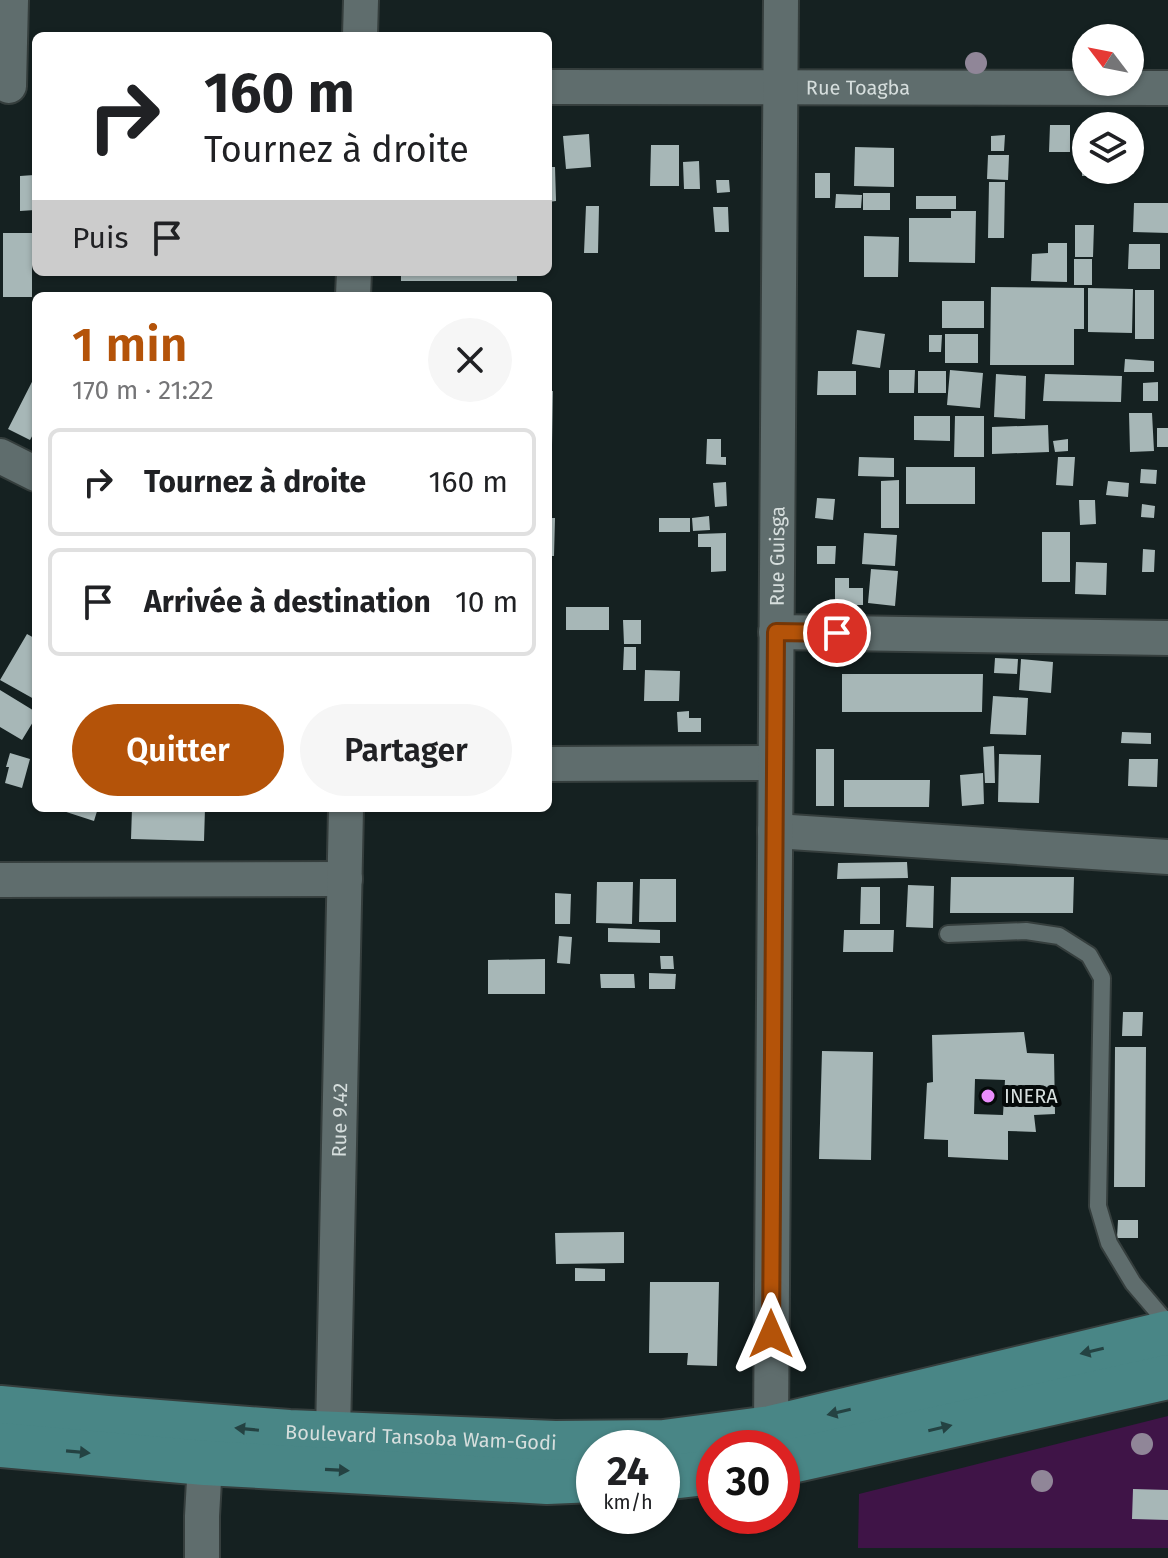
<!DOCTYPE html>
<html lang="fr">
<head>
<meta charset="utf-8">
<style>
	body { margin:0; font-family:"Fira Sans",sans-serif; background:#f6f6f6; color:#202124; height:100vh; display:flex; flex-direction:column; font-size:30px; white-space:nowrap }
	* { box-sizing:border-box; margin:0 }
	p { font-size:26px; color:#757577 }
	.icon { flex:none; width:44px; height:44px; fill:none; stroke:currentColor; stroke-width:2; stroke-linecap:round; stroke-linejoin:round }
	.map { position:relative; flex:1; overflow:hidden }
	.sheet { position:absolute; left:32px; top:292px; width:520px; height:520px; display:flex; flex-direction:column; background:#fff; border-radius:12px; box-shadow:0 2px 6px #0004 }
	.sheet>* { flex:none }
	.top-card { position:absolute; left:32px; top:32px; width:520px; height:244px; border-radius:12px; box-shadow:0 2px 6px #0004; background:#fff; color:#202124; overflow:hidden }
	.needle { width:52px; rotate:302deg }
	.tools { position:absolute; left:1072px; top:24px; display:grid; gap:16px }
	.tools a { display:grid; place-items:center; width:72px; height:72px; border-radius:50%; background:#fff; box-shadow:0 2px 6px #0004; font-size:40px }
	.speed { position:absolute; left:576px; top:1430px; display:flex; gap:16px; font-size:40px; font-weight:700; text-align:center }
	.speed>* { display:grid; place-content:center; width:104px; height:104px; border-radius:50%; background:#fff; box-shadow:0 2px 6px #0004; line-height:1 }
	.speed small { font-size:20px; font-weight:400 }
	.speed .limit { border:12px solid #d22; background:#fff; color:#111 }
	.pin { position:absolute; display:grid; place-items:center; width:68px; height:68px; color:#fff; margin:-34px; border:4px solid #fff; border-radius:50%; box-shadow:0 2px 8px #0007 }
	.me { position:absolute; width:88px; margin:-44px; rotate:0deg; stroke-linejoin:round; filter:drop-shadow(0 0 6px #0008) }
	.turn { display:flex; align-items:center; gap:28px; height:168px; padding:0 40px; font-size:36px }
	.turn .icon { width:104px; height:104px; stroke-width:2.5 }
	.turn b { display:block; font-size:56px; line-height:68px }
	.then { display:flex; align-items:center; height:76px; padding:0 40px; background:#0003; gap:16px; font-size:30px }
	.round { display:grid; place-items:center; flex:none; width:84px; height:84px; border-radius:42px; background:#f6f6f6 }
	.summary { display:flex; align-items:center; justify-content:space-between; height:136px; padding:0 40px }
	h1 { font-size:48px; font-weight:600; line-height:60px; color:#b45309 }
	.action { display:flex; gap:16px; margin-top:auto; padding:16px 40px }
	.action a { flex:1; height:92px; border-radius:48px; background:#b45309; color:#fff; font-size:32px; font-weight:600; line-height:92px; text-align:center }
	.action a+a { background:#f6f6f6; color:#202124 }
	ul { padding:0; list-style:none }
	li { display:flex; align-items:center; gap:24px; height:108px; margin:0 16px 12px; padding:0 24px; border:4px solid #e0e0e0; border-radius:12px }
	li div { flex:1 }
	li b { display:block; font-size:30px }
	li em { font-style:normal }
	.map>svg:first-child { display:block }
</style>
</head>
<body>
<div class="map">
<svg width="1168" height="1558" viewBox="0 0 1168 1558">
	<rect width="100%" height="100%" fill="#152121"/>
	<path fill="#3f1447" d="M1168 1416V1548H858L859 1494Z"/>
	<path fill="#a7b7b7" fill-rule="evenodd" d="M1050 125H1070V152H1049Z
		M589 134 591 167 566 169 563 136Z
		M1005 135 1004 151H991V136Z
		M651 145H679V186H650Z
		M855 147 894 148V187L854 186Z
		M988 155H1009L1008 180 987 179Z
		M1082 158 1086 159V170H1114V176H1082Z
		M699 161 700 189H684L683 162Z
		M548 167H555L556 201 548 202Z
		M815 173H830V198H815Z
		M34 175 35 210 20 211V176Z
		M716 180H729L730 192 717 193Z
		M989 182H1005L1004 238H988Z
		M863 193H890V210H863Z
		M836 194 862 195 861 208H835Z
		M916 196H956V209H916Z
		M1134 203H1168V233L1133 232Z
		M586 206H599L598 253H584Z
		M713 207H728L729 232H715Z
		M951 211H976L975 263 909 262V218H951Z
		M1075 225H1094L1093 257H1075Z
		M3 233H32V297H3Z
		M864 236 899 237 898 277H864Z
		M1048 243H1067V282L1031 281 1032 254 1048 253Z
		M1129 244H1160V269H1128Z
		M1074 259H1092V285H1074Z
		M401 272H517V281H401Z
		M991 287 1084 288V329H1074V365H990Z
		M1088 288 1133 289 1132 333 1088 332Z
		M1135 290H1154V339H1135Z
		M942 301H984V328H942Z
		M857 330 885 334 880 368 852 364Z
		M945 334H978V363H945Z
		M929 335H942L941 352H929Z
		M1125 359 1154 361V372H1124Z
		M889 370H915L914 393H889Z
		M950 370 983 373 980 408 947 405Z
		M818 371H856V395H817Z
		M918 371H946V393H918Z
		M36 374V429L30 440 8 429Z
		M996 374 1026 376 1025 419 994 417Z
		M1045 374 1122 376 1121 402 1043 401Z
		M1158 382V401H1143V383Z
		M548 391H553L552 445H548Z
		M1129 413H1152L1154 451 1130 452Z
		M914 416H950V441L914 440Z
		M955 416H984V457H954Z
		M1048 425 1049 452 992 454V427Z
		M1157 428H1168V447H1157Z
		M707 439H721V457H726V465L706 464Z
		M1068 439V451L1055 452 1053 441Z
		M859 457 894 458V477L858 476Z
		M1058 457H1075L1073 486 1056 485Z
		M906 467H975V504H906Z
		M1141 469 1157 470 1156 484 1140 483Z
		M899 480V528H881V481Z
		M1108 481 1129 483 1128 497 1106 495Z
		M726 482 727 506 715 507 713 483Z
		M817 498 835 499 833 520 815 518Z
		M1079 500H1095L1096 524 1080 525Z
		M1142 504 1155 506 1154 518 1141 517Z
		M709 516 710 530 693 531 692 518Z
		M548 518H555L554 556H548Z
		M659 518H690V532H659Z
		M1042 532H1070V582H1042Z
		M726 533V571L711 572V547H698V534Z
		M864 533 897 535 895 566 862 564Z
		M817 546H836L835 564H817Z
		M1143 549 1155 550 1154 572H1142Z
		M1076 562 1107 563 1106 595 1075 594Z
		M871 569 898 571 895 606 868 603Z
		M835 578H849V588H863V605H835Z
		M566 607H609V630H566Z
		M623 620H641V644H624Z
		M27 634 36 639V696L34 699 0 680Z
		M624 647H636V670H623Z
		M995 658 1018 659 1017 674 994 673Z
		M1021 659 1053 662 1051 693 1019 690Z
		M645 670 680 671 679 701H644Z
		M842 674H983L982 712H842Z
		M0 690 36 712V717L22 740 0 727Z
		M993 696 1028 698 1026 735 990 734Z
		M689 711V718H701V732H678L677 712Z
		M1122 732 1151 733V744L1121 743Z
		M994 746 995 783H985L983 747Z
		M816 749H834V806H816Z
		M10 753 30 759 22 788 5 783 9 767H6Z
		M999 754 1041 755 1039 803 998 802Z
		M1129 759H1158L1157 787 1128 786Z
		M983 773 984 804 962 806 960 775Z
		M844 780H930L929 807H844Z
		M54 808H98L94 821Z
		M132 808H205L204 841 131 839Z
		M907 862 908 878 837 879 838 863Z
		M951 877H1074L1073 913H950Z
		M640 879H676V922H639Z
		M597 882H633L632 924 596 923Z
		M908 885 934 886 933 928 906 927Z
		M861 887H880V924H860Z
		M555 893 571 894 570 924H555Z
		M608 928 660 930V943L608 942Z
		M844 930H894L893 952H843Z
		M559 936 572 937 570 964 557 963Z
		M660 956H673L674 969H661Z
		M545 959V994H488V960Z
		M649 973 676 974 675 989H649Z
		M600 974H634L635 988H601Z
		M1123 1012H1143L1142 1036H1122Z
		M1024 1032 1027 1053 1054 1054 1055 1114 1034 1115 1036 1132 1008 1131V1160L948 1157V1140L924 1139 927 1083 933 1082 932 1035ZM975 1079 1005 1080 1003 1115 974 1114Z
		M1115 1047H1146L1145 1187H1114Z
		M822 1051 873 1052 871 1160 819 1159Z
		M1118 1220H1138V1238H1117Z
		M624 1232V1263L556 1264 555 1233Z
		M575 1268 605 1269V1281H575Z
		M650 1282H719L717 1366 687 1365 688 1353H649Z
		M1133 1489 1168 1490V1520L1132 1519Z"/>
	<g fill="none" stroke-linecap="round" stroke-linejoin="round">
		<defs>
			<path id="lane" d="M948 934 1026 931 1059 936 1089 955 1102 978 1098 1206 1109 1243 1133 1283 1168 1324"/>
			<g id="street">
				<path d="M360 36 361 0"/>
				<path d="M9 86 11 0"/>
				<path id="s1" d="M548 87 1168 88"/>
				<path d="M353 296 354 272"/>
				<path d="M0 456 36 474"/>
				<path d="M776 632 1168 638"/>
				<path d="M548 764 775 763"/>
				<path d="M775 831 1168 857"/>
				<path d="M0 880 345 879"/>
				<path id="s2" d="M333 1434 346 808"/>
				<path id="s3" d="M772 1448 771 1428 781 0"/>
				<path d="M202 1558V1516L205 1463"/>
			</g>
			<g id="primary">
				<path id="s4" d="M0 1408 107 1418 289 1432 555 1443 664 1442 771 1428 1168 1333"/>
				<path d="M0 1445 205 1463 547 1482 594 1480"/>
				<path d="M782 1463 1168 1377"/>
				<path d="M662 1478 714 1472"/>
			</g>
		</defs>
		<use href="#lane" stroke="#353e3d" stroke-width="20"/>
		<use href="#street" stroke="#353e3d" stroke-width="38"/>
		<use href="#primary" stroke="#353e3d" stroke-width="48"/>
		<use href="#lane" stroke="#5f6d6d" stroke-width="16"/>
		<use href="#street" stroke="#5f6d6d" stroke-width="34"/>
		<use href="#primary" stroke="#498686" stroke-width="44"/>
	</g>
	<g fill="#908698">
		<circle cx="976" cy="63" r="11"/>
		<circle cx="1142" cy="1444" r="11"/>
		<circle cx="1042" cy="1481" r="11"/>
	</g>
	<defs><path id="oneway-solid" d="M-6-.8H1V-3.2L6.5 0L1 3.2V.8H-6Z" transform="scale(2)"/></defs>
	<g fill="#244242">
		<use href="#oneway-solid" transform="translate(1092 1351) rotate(167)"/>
		<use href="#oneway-solid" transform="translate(839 1412) rotate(167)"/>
		<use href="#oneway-solid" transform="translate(940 1428) rotate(-13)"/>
		<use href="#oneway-solid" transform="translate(247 1429) rotate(-174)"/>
		<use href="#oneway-solid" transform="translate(78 1452) rotate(5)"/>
		<use href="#oneway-solid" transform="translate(337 1470) rotate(3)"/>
	</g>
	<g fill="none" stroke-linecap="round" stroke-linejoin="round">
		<defs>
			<path id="route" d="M771 1334 776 632 837 633"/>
		</defs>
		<use href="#route" stroke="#753606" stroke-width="20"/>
		<use href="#route" stroke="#b45309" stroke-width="14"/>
	</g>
	<circle fill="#ea8dfc" stroke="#050a0a" stroke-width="3" cx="988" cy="1096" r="8"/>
	<g text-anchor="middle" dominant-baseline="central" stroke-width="8" stroke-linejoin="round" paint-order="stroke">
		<g font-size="20" fill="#d6dedd" stroke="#050a0a">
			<text stroke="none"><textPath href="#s1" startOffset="310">Rue Toagba</textPath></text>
			<text stroke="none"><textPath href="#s3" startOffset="892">Rue Guisga</textPath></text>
			<text stroke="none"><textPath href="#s2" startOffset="314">Rue 9.42</textPath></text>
			<text stroke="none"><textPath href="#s4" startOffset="422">Boulevard Tansoba Wam-Godi</textPath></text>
		</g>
		<g font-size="20" fill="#d6dedd" stroke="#050a0a" text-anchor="start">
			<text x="1004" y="1096">INERA</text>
		</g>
	</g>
</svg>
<div class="tools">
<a><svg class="needle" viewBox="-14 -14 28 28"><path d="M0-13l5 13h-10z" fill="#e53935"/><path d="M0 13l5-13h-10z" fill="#757577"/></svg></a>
<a><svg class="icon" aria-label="layers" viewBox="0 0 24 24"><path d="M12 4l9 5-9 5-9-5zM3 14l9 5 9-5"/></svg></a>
</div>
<div class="speed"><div>24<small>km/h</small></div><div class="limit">30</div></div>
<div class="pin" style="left:837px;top:633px;background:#d93025"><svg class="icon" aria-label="arrive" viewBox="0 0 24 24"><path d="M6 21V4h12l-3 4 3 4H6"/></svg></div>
<svg class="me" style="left:771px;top:1334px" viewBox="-20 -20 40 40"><path d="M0-17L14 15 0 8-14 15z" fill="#b45309" stroke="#fff" stroke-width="4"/></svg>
<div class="top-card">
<div class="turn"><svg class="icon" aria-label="right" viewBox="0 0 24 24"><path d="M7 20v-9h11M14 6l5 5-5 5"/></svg><div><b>160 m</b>Tournez à droite</div></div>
<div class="then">Puis<svg class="icon" aria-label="arrive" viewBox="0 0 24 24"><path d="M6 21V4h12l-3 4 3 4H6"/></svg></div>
</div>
<section class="sheet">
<div class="summary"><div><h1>1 min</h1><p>170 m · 21:22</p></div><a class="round"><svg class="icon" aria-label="close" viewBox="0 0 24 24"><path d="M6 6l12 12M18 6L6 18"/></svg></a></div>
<ul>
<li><svg class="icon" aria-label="right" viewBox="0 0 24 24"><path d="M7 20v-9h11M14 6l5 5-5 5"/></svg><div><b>Tournez à droite</b></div><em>160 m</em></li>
<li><svg class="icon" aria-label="arrive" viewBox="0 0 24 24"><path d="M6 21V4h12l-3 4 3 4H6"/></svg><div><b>Arrivée à destination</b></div><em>10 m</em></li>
</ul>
<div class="action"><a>Quitter</a><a>Partager</a></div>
</section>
</div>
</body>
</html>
